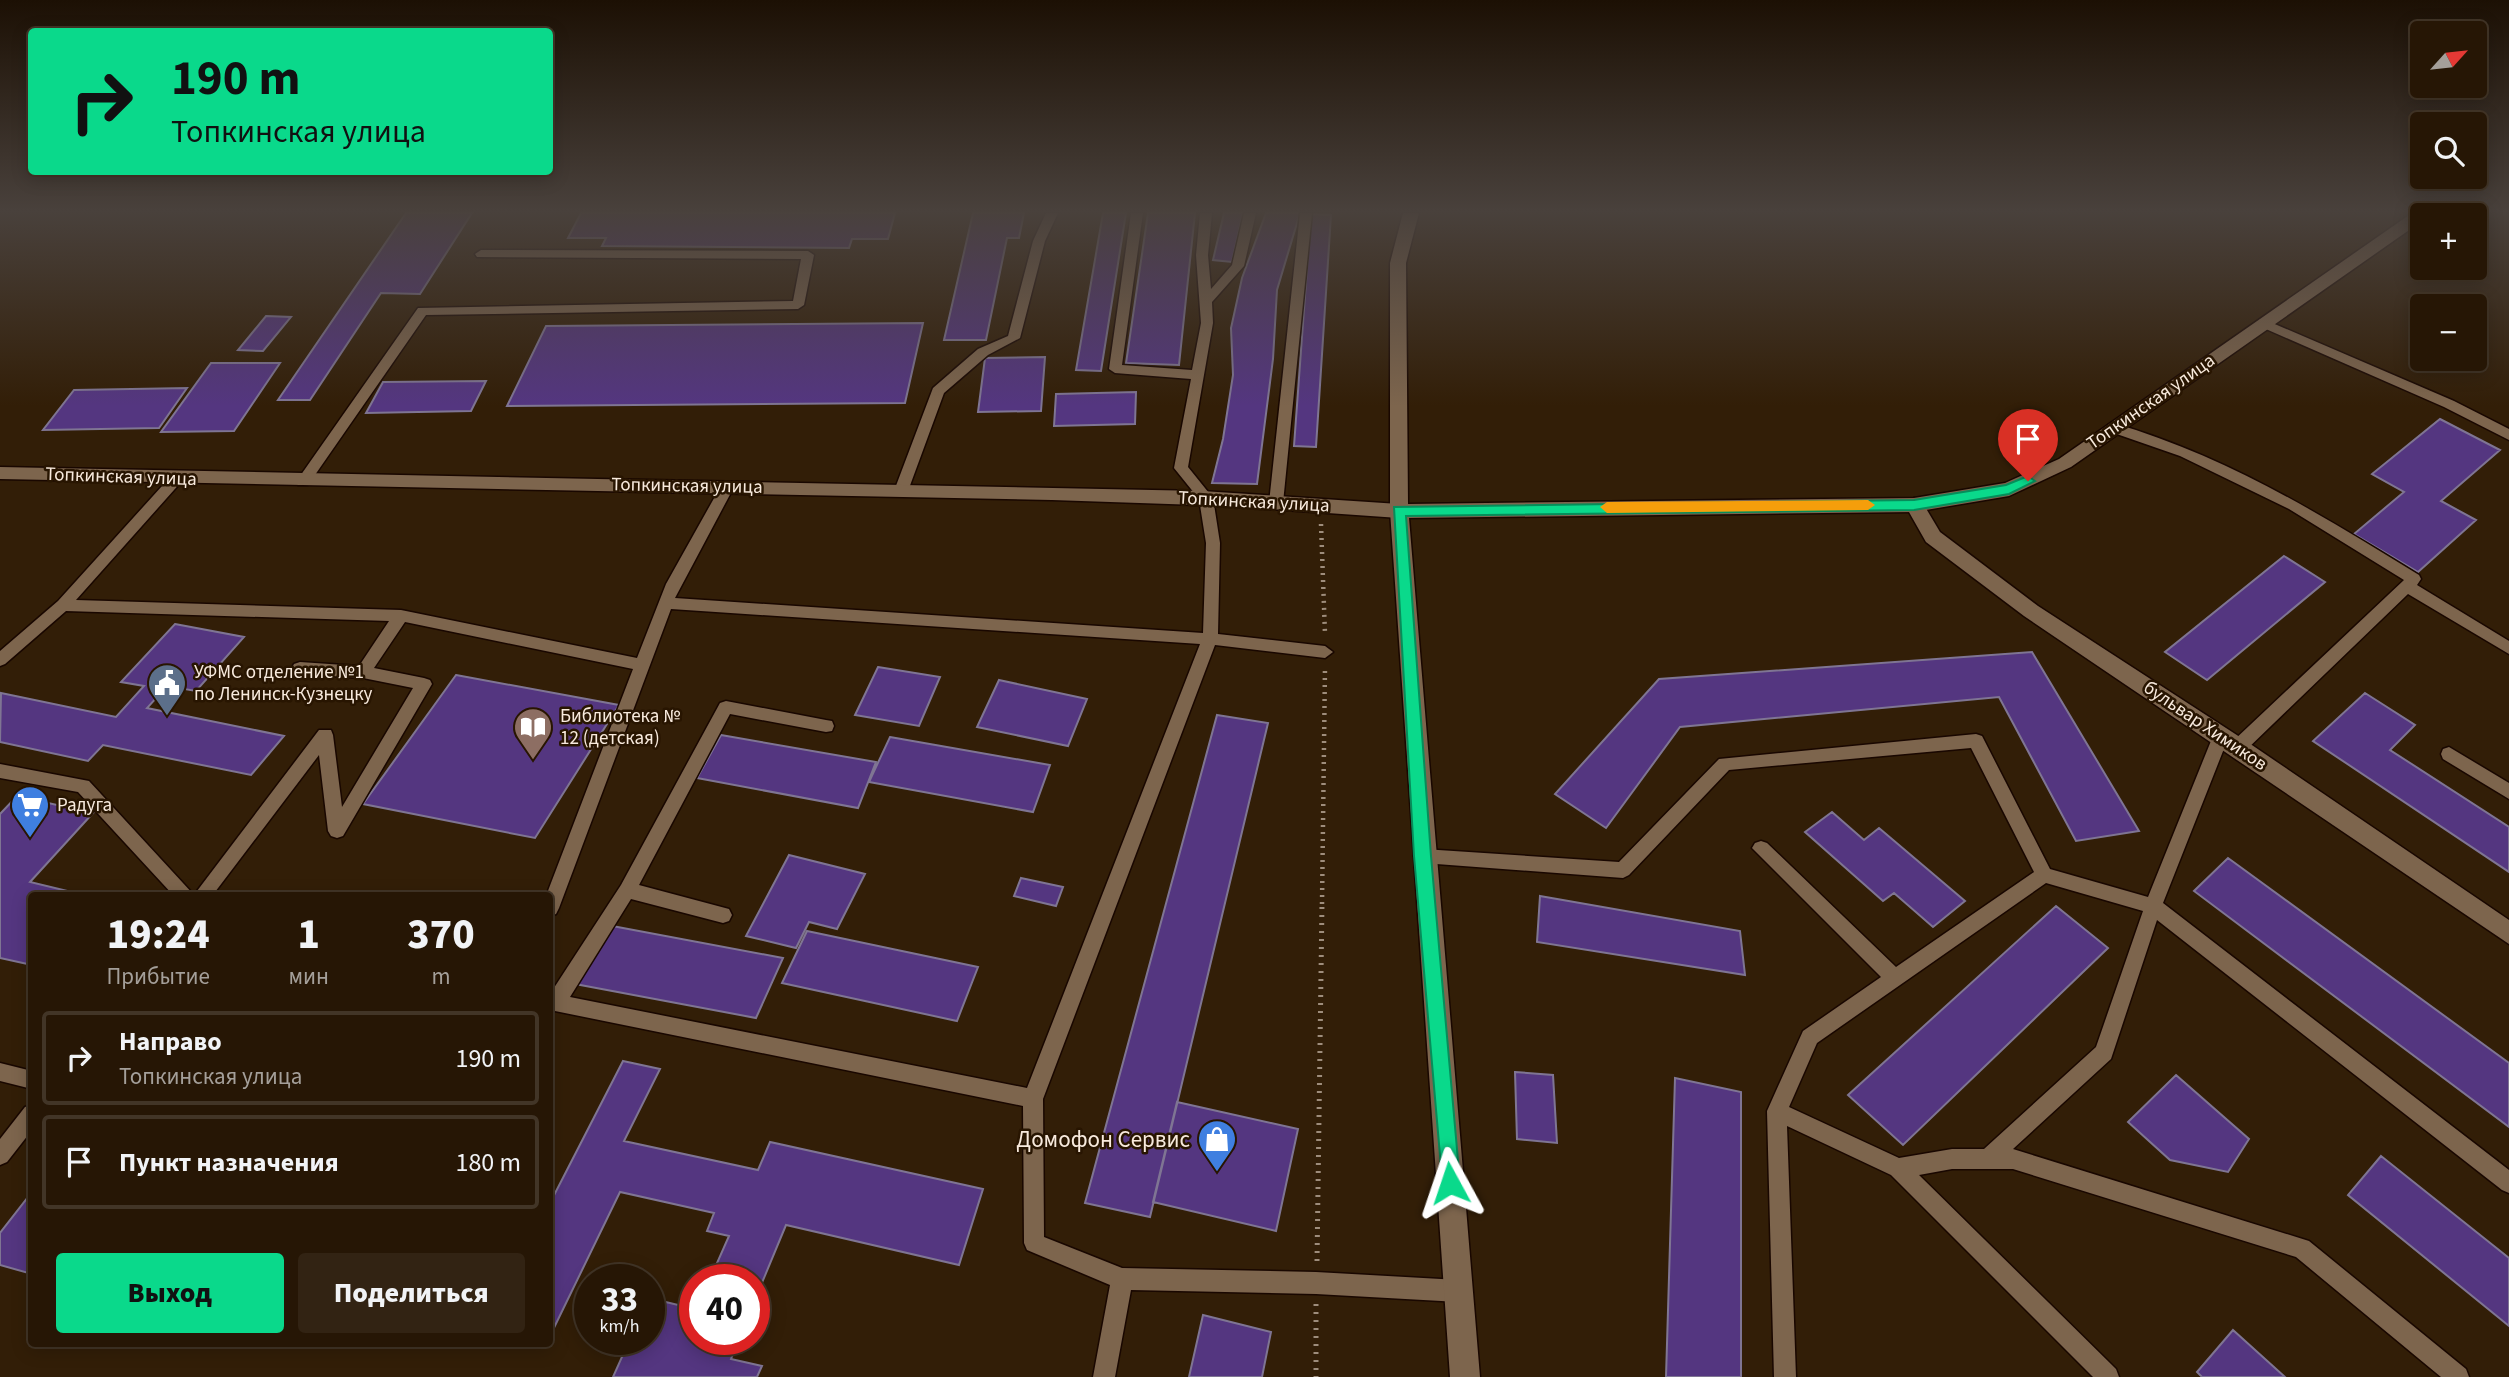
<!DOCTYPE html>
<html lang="ru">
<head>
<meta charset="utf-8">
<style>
	body { margin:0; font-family:"Source Sans 3",sans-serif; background:#322313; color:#f1f3f6; height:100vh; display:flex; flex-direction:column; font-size:26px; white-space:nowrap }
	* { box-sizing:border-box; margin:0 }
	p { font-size:23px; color:#a49f9a }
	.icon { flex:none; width:38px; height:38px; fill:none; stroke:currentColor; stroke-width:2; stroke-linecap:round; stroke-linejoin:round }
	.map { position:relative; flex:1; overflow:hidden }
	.drawer { position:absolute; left:28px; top:892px; width:525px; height:455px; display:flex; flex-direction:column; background:#261605; border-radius:7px; box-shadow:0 4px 18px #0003,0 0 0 2px #423527 }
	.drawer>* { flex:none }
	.guide { position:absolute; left:28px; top:28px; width:525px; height:147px; border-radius:7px; box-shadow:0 4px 18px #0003,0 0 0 2px #423527; background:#0ad98b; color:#111; overflow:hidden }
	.needle { width:46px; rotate:63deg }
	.tools { position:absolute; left:2410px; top:21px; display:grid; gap:14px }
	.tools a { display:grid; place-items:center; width:77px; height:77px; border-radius:7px; background:#261605; box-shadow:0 4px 18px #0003,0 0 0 2px #423527; font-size:35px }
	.speed { position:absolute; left:574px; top:1264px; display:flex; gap:14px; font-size:35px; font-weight:700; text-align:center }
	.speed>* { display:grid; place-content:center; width:91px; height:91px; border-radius:50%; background:#261605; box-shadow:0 4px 18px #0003,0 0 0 2px #423527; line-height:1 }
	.speed small { font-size:18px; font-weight:400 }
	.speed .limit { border:10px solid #d22; background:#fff; color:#111 }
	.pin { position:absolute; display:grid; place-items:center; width:60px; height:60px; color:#fff; margin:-72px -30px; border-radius:50% 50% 50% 0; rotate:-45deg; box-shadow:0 0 7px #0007 }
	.pin .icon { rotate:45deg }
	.me { position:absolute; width:77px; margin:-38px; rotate:355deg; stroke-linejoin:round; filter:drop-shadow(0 0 5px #0008) }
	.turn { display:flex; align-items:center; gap:24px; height:147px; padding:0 28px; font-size:32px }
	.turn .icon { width:91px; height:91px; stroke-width:2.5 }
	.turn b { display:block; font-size:49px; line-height:60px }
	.eta { display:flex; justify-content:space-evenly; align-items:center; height:119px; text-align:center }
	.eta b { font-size:42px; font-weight:800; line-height:49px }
	.action { display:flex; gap:14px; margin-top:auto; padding:14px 28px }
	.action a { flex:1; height:80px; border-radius:7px; background:#0ad98b; color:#111; font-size:28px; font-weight:800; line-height:80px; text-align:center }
	.action a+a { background:#322313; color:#f1f3f6 }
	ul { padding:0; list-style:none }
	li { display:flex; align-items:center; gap:21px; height:94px; margin:0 14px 10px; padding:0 14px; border:4px solid #423527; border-radius:7px }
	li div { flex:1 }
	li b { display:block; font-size:26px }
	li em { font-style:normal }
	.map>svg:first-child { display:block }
</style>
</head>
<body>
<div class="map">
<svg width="2509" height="1377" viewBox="0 0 2509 1377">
	<rect width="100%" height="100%" fill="#321e07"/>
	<path fill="#543680" stroke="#7f7593" stroke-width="2" d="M406 213H472L420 294 381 293 310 400H278Z
		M581 213H895L888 239H852L849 248 602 246 606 238H568Z
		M973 213H1024L1019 238H1007L986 340H944Z
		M1103 213H1126L1101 371 1076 370Z
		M1148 213H1195L1179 365 1126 363Z
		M1224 213H1243L1232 262 1213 260Z
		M1266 213H1300L1277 290 1273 359 1257 484 1212 483 1223 439 1233 375 1231 328 1242 278Z
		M1311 214 1331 215 1316 447 1294 446Z
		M266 316 291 317 263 351 238 350Z
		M923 323 905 403 507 406 546 326Z
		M1045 357 1041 411 978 412 985 358Z
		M211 363H280L234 431 161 432Z
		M486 381 471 411 366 413 383 382Z
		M187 388 159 428 43 430 74 390Z
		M1136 392 1135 424 1054 426 1056 394Z
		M2440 419 2500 450 2441 501 2476 520 2418 572 2354 534 2404 492 2372 474Z
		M2284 556 2325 582 2207 680 2165 652Z
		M175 624 244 637 196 691 167 686 147 708 284 736 251 775 103 745 88 761 0 742 1 693 116 717 144 686 121 682Z
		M2032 652 2139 831 2076 841 1999 697 1680 727 1606 828 1555 794 1659 679Z
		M878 667 940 677 919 726 855 715Z
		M456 675 619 705 535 838 363 804Z
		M999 680 1087 699 1068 746 977 727Z
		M2365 693 2415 725 2390 750 2509 827V872L2313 741Z
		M1217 715 1268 723 1150 1217 1085 1203Z
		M721 735 876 762 858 808 697 778Z
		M890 737 1050 765 1033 812 869 782Z
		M17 796 93 813 30 882 88 896H32V965L0 958V814Z
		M1832 812 1864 840 1879 828 1965 901 1933 927 1894 893 1883 901 1805 832Z
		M789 855 865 874 837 929 809 922 796 948 746 936Z
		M2228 858 2509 1063V1127L2194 891Z
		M1021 878 1063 887 1056 906 1014 896Z
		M1540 896 1740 931 1745 975 1537 942Z
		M2056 906 2108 948 1903 1145 1848 1095Z
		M607 925 783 958 756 1018 575 984Z
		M807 931 978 967 957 1021 782 983Z
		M623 1061 660 1069 624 1141 758 1170 770 1142 983 1189 959 1265 786 1225 754 1302V1279H710L729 1236 707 1231 714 1213 620 1192 550 1336V1203Z
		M1515 1072 1553 1075 1557 1143 1517 1139Z
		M2176 1075 2249 1139 2228 1172 2170 1160 2128 1122Z
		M1675 1078 1741 1092V1377H1666Z
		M1177 1102 1298 1129 1276 1231 1153 1202Z
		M2381 1156 2509 1258V1326L2348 1195Z
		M32 1192V1274L0 1265V1233Z
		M649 1298 695 1309V1339H739L731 1359 762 1366 757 1377H613L630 1339H649Z
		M1203 1315 1271 1332 1262 1377H1189Z
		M2233 1330 2285 1377H2202L2197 1372Z"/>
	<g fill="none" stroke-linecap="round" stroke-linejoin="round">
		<defs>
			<path id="service" d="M1046 213H1058L1045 241 1020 338 988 355 944 393 908 491 906 494H896L894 491 933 388 978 349 1008 336 1033 241Z
				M1131 213H1143L1122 365 1192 370 1201 323 1196 255 1200 213H1212L1208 255 1211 289 1232 265 1244 213H1256L1244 266 1212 302 1213 323 1188 467 1213 498 1220 543 1218 634 1325 646 1333 652 1325 658 1215 645 1043 1099 1044 1237 1122 1268 1316 1272 1459 1280 1466 1284 1470 1291 1466 1298 1459 1302 1316 1294 1131 1290 1115 1377H1093L1110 1285 1027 1250 1024 1243 1023 1106 550 1010V994L621 885 720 703 726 701 826 720 832 721 834 726 832 731 826 732 730 714 639 885 729 909 732 915 729 921 723 923 631 899 570 997 1027 1088 1200 644 671 609 559 908 556 914 550 916V896H546L633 669 405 622 374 668 424 678 430 680 432 684 343 836 337 838 331 836 328 831 319 755 212 896H174L78 792 0 778V764L89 781 194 895 319 730H331L333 735 342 807 413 688 363 678 300 674 294 672 292 668 294 664 300 662 359 666 389 621 66 611 5 664 0 666V651L58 601 172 475H182L184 478 182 481 76 600 401 610 637 658 666 584 722 484 727 482 734 487 675 598 1203 633 1206 543 1199 499 1174 468 1191 379 1115 373 1109 369Z
				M1300 213H1312L1283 503 1276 508 1269 503Z
				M481 250 808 251 814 255 804 305 798 309 426 315 308 485H298L296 482 298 479 418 308 793 301 801 259 477 257 475 254Z
				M2263 319 2454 401 2509 429V440L2444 407 2259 326V320Z
				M2113 423C2224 455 2322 515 2419 575L2421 579 2417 585 2509 641V654L2408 594 2244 752H2232L2230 747 2232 742 2404 580 2289 509 2180 456 2108 431V425Z
				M2221 729 2227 731 2229 736 2163 903 2509 1170V1193L2502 1190 2157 920 2111 1059 2013 1149 2309 1241 2466 1369 2469 1377H2441L2296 1257 2013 1169H1952L1919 1175 2116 1369 2119 1377H2093L1891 1175 1787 1126 1796 1377H1774L1767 1111 1803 1031 1881 977 1752 848 1755 843 1761 841 1767 843 1896 967 2034 872 1971 748 1729 770 1629 875 1623 878 1423 863 1417 861 1414 856 1417 851 1423 849 1619 862 1719 759 1976 734 1982 736 2050 869 2148 897 2213 736 2215 731ZM2046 883 2143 911 2096 1047 1984 1149H1952L1899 1158 1789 1107 1817 1043Z
				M2449 747 2509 783V799L2443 759 2441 754 2443 749Z
				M0 1063 32 1071V1089L0 1081Z
				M32 1105V1130L7 1162 0 1165V1139L25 1107Z"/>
			<path id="minor" d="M0 467 1202 491 1399 504 1408 511 1399 518 1227 506 1052 500 0 479Z
				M1914 498 1921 500 1940 532 2038 606 2246 741 2509 920V944L2024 616 1926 542 1905 505Z"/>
			<path id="tertiary" d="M1403 213H1419L1406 263 1408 504 1914 498 2005 483 2059 459 2412 213H2430L2422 215V221L2071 467 2009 496 1914 512 1409 518 1480 1377H1450L1390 511V263Z"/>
		</defs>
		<use href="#service" stroke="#190700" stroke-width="3"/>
		<use href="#minor" stroke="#190700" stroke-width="3"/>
		<use href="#tertiary" stroke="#190700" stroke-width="3"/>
		<path stroke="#9e8d7c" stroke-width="4.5" stroke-dasharray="2 5" stroke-linecap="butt" d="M1321 524 1325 634
			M1322 904 1325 667"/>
		<path stroke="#9e8d7c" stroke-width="5" stroke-dasharray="2 6" stroke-linecap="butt" d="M1317 1261 1322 903
			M1316 1304V1377"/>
		<use href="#service" fill="#7d654d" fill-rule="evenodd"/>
		<use href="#minor" fill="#7d654d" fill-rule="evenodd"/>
		<use href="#tertiary" fill="#7d654d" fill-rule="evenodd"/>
	</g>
	<linearGradient id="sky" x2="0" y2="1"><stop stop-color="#1c1004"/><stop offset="0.52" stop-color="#49413c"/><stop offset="1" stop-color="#49413c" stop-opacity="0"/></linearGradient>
	<rect width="2509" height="406" fill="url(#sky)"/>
	<path fill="#0ad98b" stroke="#068d5a" stroke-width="2" d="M2028 476 2035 481 2009 494 1914 510 1406 516 1431 856 1460 1183 1457 1190 1450 1193 1443 1190 1414 856 1394 507 1914 500 2006 485Z"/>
	<path fill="#f59e0b" d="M1868 500 1875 505 1868 510 1607 513 1600 507 1607 502Z"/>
	<defs>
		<symbol id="civic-pin" viewBox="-11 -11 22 30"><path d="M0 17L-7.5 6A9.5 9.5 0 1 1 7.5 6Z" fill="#5c6f8a" stroke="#281501"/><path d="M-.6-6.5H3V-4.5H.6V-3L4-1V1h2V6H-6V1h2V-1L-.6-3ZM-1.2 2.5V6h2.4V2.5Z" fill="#fff"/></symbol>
		<symbol id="library-pin" viewBox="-11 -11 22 30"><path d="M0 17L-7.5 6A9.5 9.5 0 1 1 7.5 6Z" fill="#8d6e63" stroke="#281501"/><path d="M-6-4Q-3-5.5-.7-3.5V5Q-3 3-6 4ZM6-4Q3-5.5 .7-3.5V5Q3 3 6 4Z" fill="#fff"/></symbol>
		<symbol id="supermarket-pin" viewBox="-11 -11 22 30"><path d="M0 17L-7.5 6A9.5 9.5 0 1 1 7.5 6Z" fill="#3f7fe0" stroke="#281501"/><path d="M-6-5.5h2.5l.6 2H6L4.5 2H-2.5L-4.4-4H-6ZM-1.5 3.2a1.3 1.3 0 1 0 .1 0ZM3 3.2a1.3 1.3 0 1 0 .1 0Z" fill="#fff"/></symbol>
		<symbol id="shop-pin" viewBox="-11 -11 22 30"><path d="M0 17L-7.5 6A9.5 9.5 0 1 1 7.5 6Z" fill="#3f7fe0" stroke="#281501"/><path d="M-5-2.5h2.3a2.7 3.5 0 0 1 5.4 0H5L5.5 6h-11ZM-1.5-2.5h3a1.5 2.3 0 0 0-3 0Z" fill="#fff"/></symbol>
	</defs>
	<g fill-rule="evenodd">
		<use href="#civic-pin" x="145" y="661" width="44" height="60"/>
		<use href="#library-pin" x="511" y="705" width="44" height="60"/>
		<use href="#supermarket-pin" x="8" y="783" width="44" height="60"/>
		<use href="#shop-pin" x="1195" y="1117" width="44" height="60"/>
	</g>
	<g text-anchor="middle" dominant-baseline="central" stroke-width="5" stroke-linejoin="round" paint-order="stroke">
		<g font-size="19" fill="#f8eadd" stroke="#281501">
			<text transform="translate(2151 402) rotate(-35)">Топкинская улица</text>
			<text transform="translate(121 477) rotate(2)">Топкинская улица</text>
			<text transform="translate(687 486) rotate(1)">Топкинская улица</text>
			<text transform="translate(1254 502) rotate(3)">Топкинская улица</text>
			<text transform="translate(2205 726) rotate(34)">бульвар Химиков</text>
		</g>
		<g font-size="19" fill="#f8eadd" stroke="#281501" text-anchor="start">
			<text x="194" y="672">УФМС отделение №1<tspan x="194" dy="22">по Ленинск-Кузнецку</tspan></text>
			<text x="560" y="716">Библиотека №<tspan x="560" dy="22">12 (детская)</tspan></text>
			<text x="57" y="805">Радуга</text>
		</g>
		<g font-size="23" fill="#f8eadd" stroke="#281501" text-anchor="end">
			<text x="1190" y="1139">Домофон Сервис</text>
		</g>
	</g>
</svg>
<div class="tools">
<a><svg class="needle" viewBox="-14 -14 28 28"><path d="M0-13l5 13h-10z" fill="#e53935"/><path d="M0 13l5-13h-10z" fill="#a49f9a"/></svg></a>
<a><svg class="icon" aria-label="search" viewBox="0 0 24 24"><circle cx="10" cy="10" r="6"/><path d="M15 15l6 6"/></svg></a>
<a>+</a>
<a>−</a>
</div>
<div class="speed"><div>33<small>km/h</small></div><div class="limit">40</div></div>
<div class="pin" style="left:2028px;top:481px;background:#d93025"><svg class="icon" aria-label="arrive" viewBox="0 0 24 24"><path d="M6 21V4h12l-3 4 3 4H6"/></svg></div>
<svg class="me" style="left:1450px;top:1183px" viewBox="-20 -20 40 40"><path d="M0-17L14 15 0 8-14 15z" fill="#0ad98b" stroke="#fff" stroke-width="4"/></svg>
<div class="guide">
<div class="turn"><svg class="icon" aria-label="right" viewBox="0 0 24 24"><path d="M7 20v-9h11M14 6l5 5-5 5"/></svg><div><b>190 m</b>Топкинская улица</div></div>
</div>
<section class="drawer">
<div class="eta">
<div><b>19:24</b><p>Прибытие</p></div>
<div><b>1</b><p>мин</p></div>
<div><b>370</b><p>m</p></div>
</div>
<ul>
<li><svg class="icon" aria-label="right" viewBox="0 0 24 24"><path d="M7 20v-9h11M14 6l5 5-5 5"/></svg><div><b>Направо</b><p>Топкинская улица</p></div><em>190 m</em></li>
<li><svg class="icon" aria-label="arrive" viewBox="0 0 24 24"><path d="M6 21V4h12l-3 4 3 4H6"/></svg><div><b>Пункт назначения</b></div><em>180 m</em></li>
</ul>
<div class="action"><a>Выход</a><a>Поделиться</a></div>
</section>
</div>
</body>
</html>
